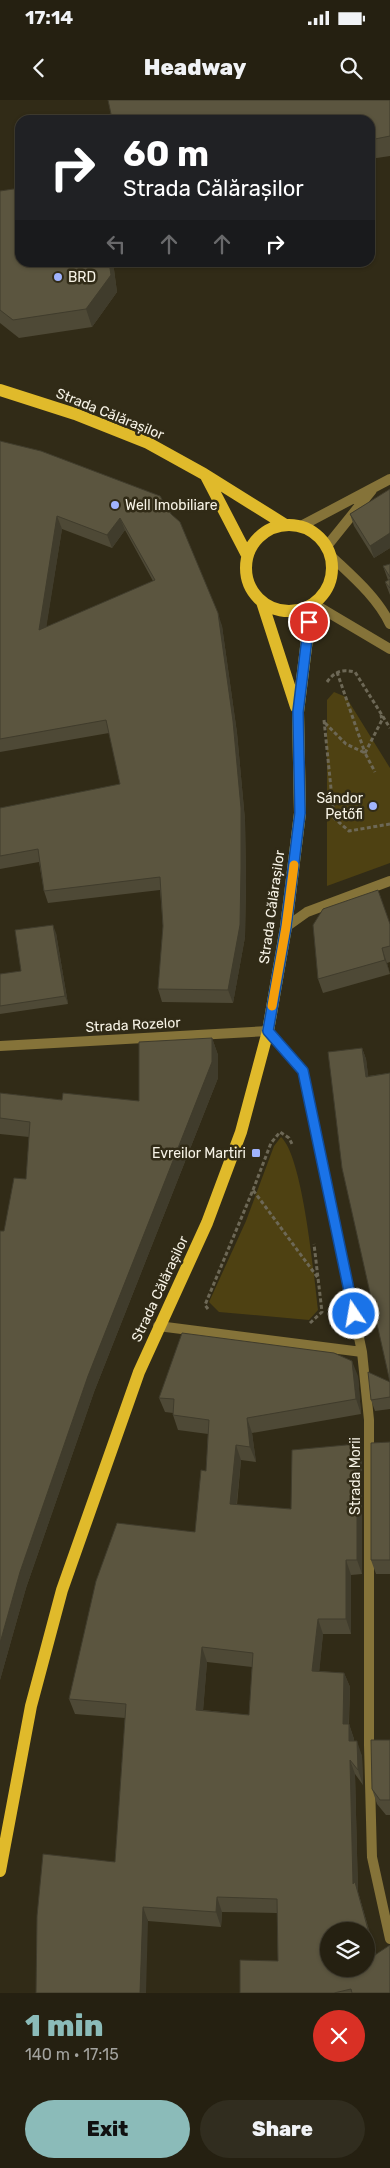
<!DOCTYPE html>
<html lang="en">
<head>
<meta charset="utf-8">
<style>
	body { margin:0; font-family:Rubik,sans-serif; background:#312d1f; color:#f1f3f6; height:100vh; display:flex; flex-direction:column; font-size:19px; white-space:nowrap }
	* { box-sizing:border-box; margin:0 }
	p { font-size:16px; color:#a3a39f }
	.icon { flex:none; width:28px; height:28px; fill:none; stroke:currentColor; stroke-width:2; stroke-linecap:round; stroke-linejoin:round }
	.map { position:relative; height:1893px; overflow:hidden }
	.details { display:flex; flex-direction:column; background:#252011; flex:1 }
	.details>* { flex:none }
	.hud { position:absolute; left:15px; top:15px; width:360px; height:152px; border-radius:15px; box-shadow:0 1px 4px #0004,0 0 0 1px #423e31; background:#202124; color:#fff; overflow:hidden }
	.fabs { position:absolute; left:320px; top:1822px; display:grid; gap:10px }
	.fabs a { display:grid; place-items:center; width:55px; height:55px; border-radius:50%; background:#252011; box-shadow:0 1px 4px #0004,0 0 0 1px #423e31; font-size:25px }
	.pin { position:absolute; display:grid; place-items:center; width:42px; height:42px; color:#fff; margin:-21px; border:2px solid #fff; border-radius:50%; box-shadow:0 1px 5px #0007 }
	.me { position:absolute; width:55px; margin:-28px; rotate:348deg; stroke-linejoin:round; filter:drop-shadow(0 0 4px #0008) }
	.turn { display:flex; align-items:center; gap:18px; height:105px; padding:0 25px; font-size:22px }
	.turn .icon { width:65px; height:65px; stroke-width:2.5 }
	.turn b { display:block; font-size:35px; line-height:42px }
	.lanes { display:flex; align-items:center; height:48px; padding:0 25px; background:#0003; justify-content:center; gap:25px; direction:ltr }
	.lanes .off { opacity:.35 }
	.round { display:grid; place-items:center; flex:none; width:52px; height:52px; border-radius:26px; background:#312d1f }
	.head { display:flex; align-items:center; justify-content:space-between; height:85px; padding:0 25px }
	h1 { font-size:30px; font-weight:800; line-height:38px; color:#8bbbb9 }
	.primary-button { display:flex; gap:10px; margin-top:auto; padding:10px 25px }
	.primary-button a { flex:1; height:58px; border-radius:30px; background:#8bbbb9; color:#111; font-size:20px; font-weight:800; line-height:58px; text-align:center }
	.primary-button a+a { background:#312d1f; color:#f1f3f6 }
	.status { display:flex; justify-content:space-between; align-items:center; height:35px; padding:0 25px; background:#252011; direction:ltr }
	.status svg { height:14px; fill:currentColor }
	header { display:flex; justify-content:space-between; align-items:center; height:65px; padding:0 25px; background:#252011; font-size:22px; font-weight:800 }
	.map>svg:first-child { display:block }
</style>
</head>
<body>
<div class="status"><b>17:14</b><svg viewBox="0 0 49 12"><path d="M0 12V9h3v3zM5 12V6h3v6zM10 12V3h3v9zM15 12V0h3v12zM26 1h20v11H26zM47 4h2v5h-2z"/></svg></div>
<header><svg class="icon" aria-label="back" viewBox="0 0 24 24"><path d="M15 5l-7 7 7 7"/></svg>Headway<svg class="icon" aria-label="search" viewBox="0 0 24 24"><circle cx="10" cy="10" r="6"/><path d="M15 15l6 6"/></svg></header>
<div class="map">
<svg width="390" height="1893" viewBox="0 0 390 1893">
	<rect width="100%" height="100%" fill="#312b17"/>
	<path fill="#4e4112" d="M334 592 346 597 390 668V763L327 786V600Z
		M281 1037C303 1057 314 1176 318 1210L309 1220 219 1212 209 1202 246 1121 274 1046Z"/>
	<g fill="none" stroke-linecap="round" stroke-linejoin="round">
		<path stroke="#6d6856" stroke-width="3" stroke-dasharray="4 2.5" stroke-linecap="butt" d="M337 572 365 653
			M327 582C335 571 342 569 355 572L390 628
			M324 620 334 718 349 731 390 724
			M325 623 346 644 365 653 375 672
			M365 653 382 620 381 615
			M253 1090 271 1043 280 1032 289 1038 293 1046
			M208 1209 205 1205 253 1090 318 1178
			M310 1223 322 1212 314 1144"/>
		<path stroke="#857339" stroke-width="10" d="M301 426 390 379
			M327 446 372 390
			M331 456C353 477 377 497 390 524
			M314 504 390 549
			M286 827 307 812 390 781
			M0 946 268 931 303 971 362 1252 369 1320V1645L372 1757 390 1839
			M158 1226 362 1252"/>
		<path stroke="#e0ba2b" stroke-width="12" d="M0 290 75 314 148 343 204 374 284 424
			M206 376 247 455
			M246 468a43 43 0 1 1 86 0a43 43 0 1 1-86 0Z
			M262 502 296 607
			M0 1771 31 1606 62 1490 139 1272 207 1123 241 1032 268 931 286 827 300 713 298 612 311 507"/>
	</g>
	<path fill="#4e4936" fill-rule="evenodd" d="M390 0V56L370 59V20L111 14Z
		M0 91 20 162H113L117 192 92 227 19 238 0 223Z
		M0 341 160 396 222 526 237 633 245 720 246 781 245 837 233 903 162 902 158 889 163 826 160 790 48 803 44 791 39 762 0 769V708L120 684 109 633 0 652ZM62 429 112 448 125 430 153 481 46 527Z
		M390 389V448L374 458 354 426 350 414Z
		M390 464V495L385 482 388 480 383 466Z
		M390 824V862L387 863 390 874 323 893 318 879Z
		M56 833 68 904 0 914V874L21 871Z
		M212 938 218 955V978L94 1292 26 1488 0 1580V1131H4L26 1079 29 1037 0 1034V993L62 1000 139 1001Z
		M362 948 366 959 368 976 390 973V1309L375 1311 371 1300 390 1282Z
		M358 1276 361 1314 252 1333 256 1362 241 1360 237 1405 291 1409 357 1344 362 1359V1474L351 1475V1534H323L319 1571 344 1573 350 1587 349 1624 354 1639V1641L362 1656 363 1685 355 1674 358 1792 376 1854 390 1893H240L278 1861 277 1813 222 1812 221 1827 148 1821 115 1762 125 1618 75 1614 69 1599 195 1432 206 1371 208 1334 178 1330 173 1315V1313L165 1312 159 1298ZM207 1562 252 1567 249 1615 203 1610Z
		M390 1342V1474H376L371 1460Z
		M390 1640V1715H386L377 1704 372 1689Z"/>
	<path fill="#403c2c" d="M109 162H113L117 192 92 227 86 209Z
		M57 416 62 429 44 542 39 530Z
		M120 418 125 430 112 448 107 435Z
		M390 433V448L374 458 370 446Z
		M218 513 222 526 237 633 245 720 246 781 245 837 233 903 228 890Z
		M53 825 56 833 68 904 65 896Z
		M382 848 387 863 390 874 385 860Z
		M212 938 218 955V978L94 1292 26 1488 0 1580V1543L20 1472 88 1276Z
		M362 948 366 959 370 988 366 977Z
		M352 1261 358 1276 361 1314 356 1299Z
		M247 1318 252 1333 256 1362 250 1347Z
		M357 1344 362 1359V1474L357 1460Z
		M236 1345 241 1360 235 1419 230 1404Z
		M346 1460 351 1475V1534L346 1519Z
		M318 1519 323 1534 318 1585 312 1571Z
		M202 1547 207 1562 202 1624 196 1610Z
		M344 1573 350 1587 348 1639 343 1624Z
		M349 1624 354 1639 355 1656 349 1641Z
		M357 1641 362 1656 363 1685 358 1670Z
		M350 1660 355 1674 358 1792 380 1869 353 1784Z
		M217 1797 222 1812 221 1827 216 1812Z
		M143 1807 148 1821 146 1893H140Z"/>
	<path fill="#5b553f" stroke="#403c2c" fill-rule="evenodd" d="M108 0H390V36L370 40V20H90V19L111 14Z
		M20 88V162H109L111 175 86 209 13 220 0 210V91Z
		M0 341 41 351 160 396 171 414 180 422 218 513 233 621 241 708V769L240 825 228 890 158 889 163 826 160 777 44 791 38 749 0 756V708L120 684 106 620 0 639ZM57 416 107 435 120 418 155 480 39 530Z
		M390 389V433L370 446 350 414Z
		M390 464V477L383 466Z
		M390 479V488L385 482Z
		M378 790 390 824V846L382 848 385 860 318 879 313 825 323 809Z
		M53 825 65 896 0 906V874L21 871 15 830Z
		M212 938V962L88 1276 20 1472 0 1543V1131H4L14 1078 26 1079 30 1022 0 1018V993L62 1000 63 993 139 1001V942Z
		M362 948 366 977 390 973V1297L371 1300 368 1272 390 1282 342 1068 328 952Z
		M182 1233 334 1253 352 1261 356 1299 247 1318 250 1347 236 1345 230 1404 291 1409 292 1350 357 1344V1460H346V1519H318L312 1571 344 1573 343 1624H349V1641H357L358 1670 350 1660 353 1784 355 1782 375 1855 390 1845V1893H352L351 1889 334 1893H240V1860L278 1861 277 1799 217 1797 216 1812 143 1807 140 1893H36L37 1816 43 1754 115 1762 126 1604 69 1599 96 1481 117 1423 195 1432 201 1370 206 1371 209 1320 173 1315 174 1299 159 1298ZM202 1547 253 1553 249 1615 196 1610ZM329 1831H366V1869H329Z
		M390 1342V1460H371V1343Z
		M371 1640H390V1700H380L372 1689Z"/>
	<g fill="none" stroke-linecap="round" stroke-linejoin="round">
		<defs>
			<path id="route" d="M309 522 298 612 300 713 286 827 268 931 303 971 354 1214"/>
		</defs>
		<use href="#route" stroke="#114b97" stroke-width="12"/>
		<use href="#route" stroke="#1a73e8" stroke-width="9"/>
		<path stroke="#f59e0b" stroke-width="9" d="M272 906 286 827 294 765"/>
	</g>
	<g fill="#a0b3fd" stroke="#312b17" stroke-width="2">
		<circle cx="58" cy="177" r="5"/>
		<circle cx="115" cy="405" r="5"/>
		<circle cx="373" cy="706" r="5"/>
		<rect x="251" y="1048" width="10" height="10" rx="2.5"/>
	</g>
	<g text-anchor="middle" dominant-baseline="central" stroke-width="5" stroke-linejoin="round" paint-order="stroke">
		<g font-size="14" fill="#f7f3e6" stroke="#312b17" text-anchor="start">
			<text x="68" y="177">BRD</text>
			<text x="125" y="405">Well Imobiliare</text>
			<text x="363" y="698" text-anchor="end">Sándor<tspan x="363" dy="16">Petőfi</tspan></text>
			<text x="246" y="1053" text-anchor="end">Evreilor Martiri</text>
		</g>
		<g font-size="14" fill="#f7f3e6" stroke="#312b17">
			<text transform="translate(110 314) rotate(22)">Strada Călărașilor</text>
			<text transform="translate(272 807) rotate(-82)">Strada Călărașilor</text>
			<text transform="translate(133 925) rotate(-3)">Strada Rozelor</text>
			<text transform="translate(160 1189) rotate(-65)">Strada Călărașilor</text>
			<text transform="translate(355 1376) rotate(-90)">Strada Morii</text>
		</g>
	</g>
</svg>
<div class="fabs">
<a><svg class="icon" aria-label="layers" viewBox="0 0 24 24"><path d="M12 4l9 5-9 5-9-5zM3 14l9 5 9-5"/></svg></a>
</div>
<div class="pin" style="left:309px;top:522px;background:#d93025"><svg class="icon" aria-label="arrive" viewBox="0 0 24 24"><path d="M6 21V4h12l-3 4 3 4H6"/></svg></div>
<svg class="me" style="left:354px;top:1214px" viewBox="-20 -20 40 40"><circle r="17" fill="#1a73e8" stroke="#fff" stroke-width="3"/><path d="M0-11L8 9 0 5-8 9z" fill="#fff"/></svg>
<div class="hud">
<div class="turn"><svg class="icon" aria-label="right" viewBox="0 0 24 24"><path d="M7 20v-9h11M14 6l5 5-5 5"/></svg><div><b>60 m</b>Strada Călărașilor</div></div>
<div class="lanes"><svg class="icon off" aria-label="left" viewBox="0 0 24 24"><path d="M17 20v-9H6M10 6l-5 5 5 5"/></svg><svg class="icon off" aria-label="ahead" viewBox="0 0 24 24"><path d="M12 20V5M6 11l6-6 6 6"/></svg><svg class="icon off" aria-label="ahead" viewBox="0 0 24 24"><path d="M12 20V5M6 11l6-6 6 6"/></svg><svg class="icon" aria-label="right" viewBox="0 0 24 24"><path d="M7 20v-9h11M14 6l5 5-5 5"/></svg></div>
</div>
</div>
<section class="details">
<div class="head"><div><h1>1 min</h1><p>140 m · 17:15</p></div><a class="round" style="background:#d93025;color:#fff"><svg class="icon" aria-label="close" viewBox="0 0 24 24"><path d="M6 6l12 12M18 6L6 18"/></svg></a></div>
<div class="primary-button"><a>Exit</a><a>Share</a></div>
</section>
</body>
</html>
